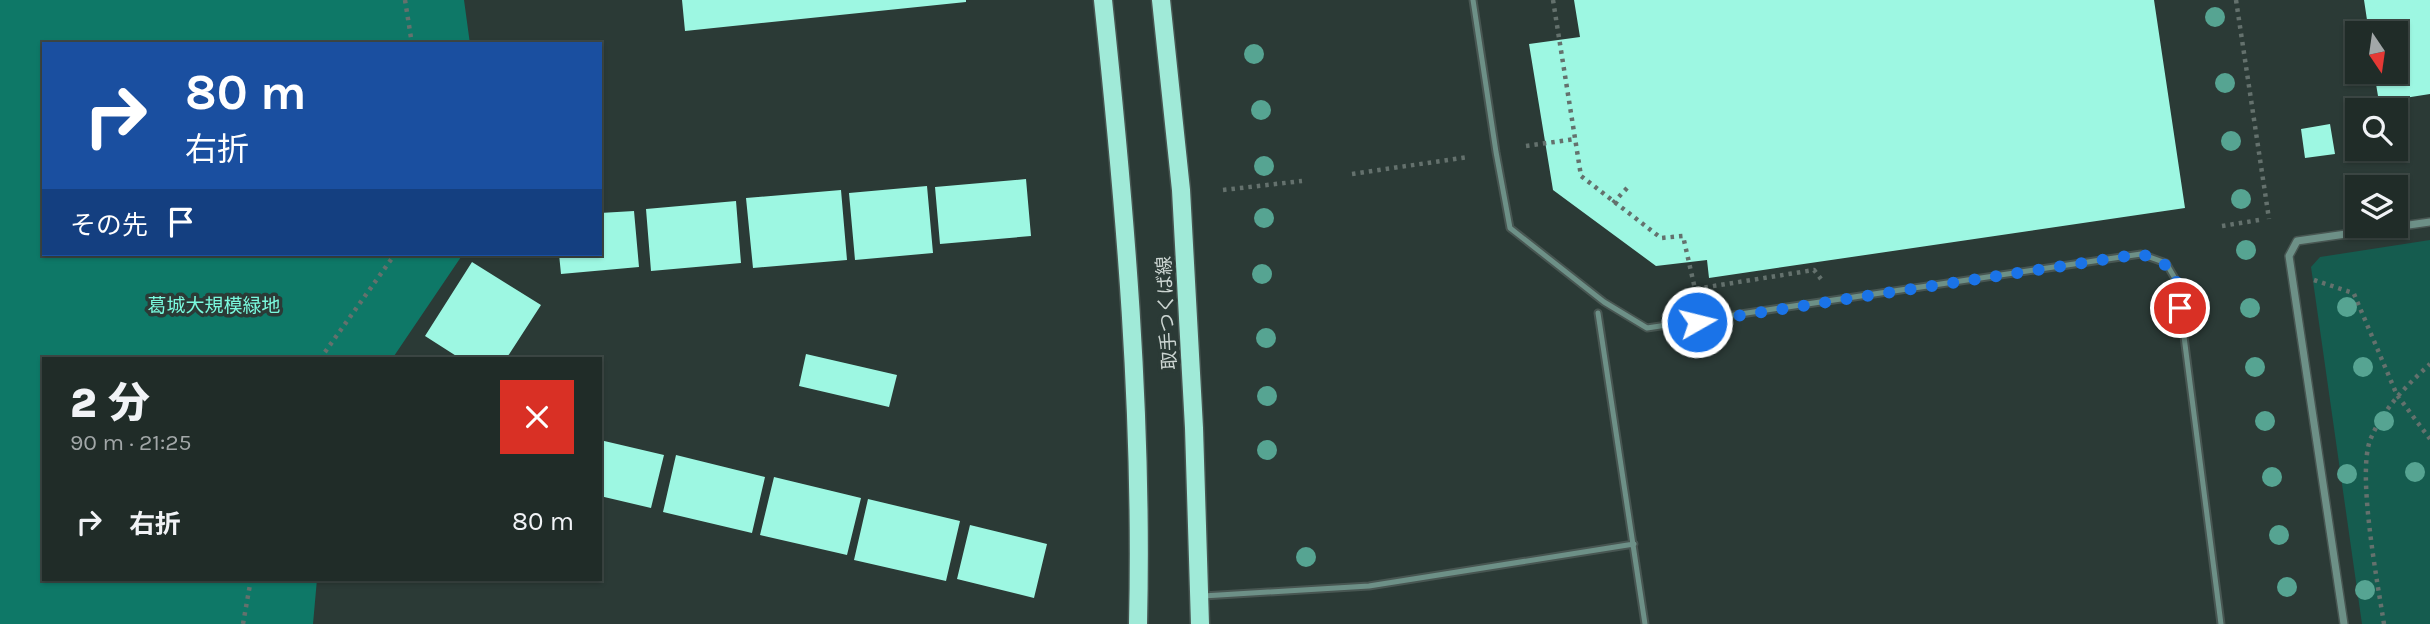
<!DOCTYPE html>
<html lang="ja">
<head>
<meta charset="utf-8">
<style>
	body { margin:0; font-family:Karla,"Noto Sans JP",sans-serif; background:#2d3834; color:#f1f3f6; height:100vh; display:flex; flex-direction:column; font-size:26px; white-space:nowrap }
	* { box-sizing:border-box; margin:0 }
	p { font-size:23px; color:#a2a7a8 }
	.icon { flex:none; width:38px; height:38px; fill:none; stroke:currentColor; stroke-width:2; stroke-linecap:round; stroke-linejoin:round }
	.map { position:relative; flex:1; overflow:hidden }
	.panel { position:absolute; left:42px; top:357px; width:560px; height:224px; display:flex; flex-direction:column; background:#202c28; border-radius:0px; box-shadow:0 2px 5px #0004,0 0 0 2px #3d4845 }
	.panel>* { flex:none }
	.banner { position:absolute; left:42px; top:42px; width:560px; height:214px; border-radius:0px; box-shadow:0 2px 5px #0004,0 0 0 2px #3d4845; background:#1a4fa0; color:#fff; overflow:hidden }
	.needle { width:46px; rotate:167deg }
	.controls { position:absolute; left:2345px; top:21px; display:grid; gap:14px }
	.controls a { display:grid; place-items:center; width:63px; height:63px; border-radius:0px; background:#202c28; box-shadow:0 2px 5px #0004,0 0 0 2px #3d4845; font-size:35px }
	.pin { position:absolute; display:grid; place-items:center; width:60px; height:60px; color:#fff; margin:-30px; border:4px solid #fff; border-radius:50%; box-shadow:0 2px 7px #0007 }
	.me { position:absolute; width:77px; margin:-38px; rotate:82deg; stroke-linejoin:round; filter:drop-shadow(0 0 5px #0008) }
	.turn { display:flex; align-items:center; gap:24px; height:147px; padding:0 28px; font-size:32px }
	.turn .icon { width:91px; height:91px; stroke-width:2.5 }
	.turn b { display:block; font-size:49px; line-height:60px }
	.then { display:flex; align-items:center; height:66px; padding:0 28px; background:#0003; gap:14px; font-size:26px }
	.round { display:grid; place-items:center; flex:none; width:74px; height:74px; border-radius:0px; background:#2d3834 }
	.headline { display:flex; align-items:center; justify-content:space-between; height:119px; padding:0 28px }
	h1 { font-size:42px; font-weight:800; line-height:52px }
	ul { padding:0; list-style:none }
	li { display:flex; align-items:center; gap:21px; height:91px; padding:0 28px }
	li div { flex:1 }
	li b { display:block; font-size:26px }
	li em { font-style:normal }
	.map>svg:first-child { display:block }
</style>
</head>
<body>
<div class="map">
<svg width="2430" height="624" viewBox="0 0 2430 624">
	<rect width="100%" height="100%" fill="#2b3a36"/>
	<path fill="#155c4f" d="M2430 240V624H2362L2311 267 2320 257Z"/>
	<path fill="#0e7867" d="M0 0H464L470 44H44V254H463L392 359H44V579H317L313 624H0Z"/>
	<path fill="#9df7e2" d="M682 0H966V2L685 31Z
		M1574 0H2154L2185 208 1709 278 1707 260 1656 266 1553 190 1529 44 1580 37Z
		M2364 0H2430V94L2379 102 2374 72H2396V33H2369Z
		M2330 124 2335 154 2305 158 2301 129Z
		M1026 179 1031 236 940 244 935 187Z
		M927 186 933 253 855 260 849 193Z
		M841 190 847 260 753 268 746 198Z
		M736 201 741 263 651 271 646 209Z
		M634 211 639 267 561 274 559 254H600V213Z
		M472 262 541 305 506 359H461L425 336Z
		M806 354 897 375 889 407 799 386Z
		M600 440 664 455 651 508 600 496Z
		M676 455 765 477 752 533 663 512Z
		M774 477 861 498 847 555 760 535Z
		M868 499 960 521 946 581 854 560Z
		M970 525 1047 544 1034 598 957 579Z"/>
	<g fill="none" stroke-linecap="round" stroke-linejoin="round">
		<defs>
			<path id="service" d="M1473 0 1496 152 1510 228 1604 302 1647 328 2141 254 2166 263 2177 282 2221 624
				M1598 313 1645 624
				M1203 596 1369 586 1634 544"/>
			<path id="minor" d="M2344 624 2289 256 2297 241 2430 222"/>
			<path id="primary" d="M1103 0C1125 207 1143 415 1138 624
				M1161 0 1181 190 1194 428 1200 624"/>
		</defs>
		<use href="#service" stroke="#485652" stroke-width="9"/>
		<use href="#minor" stroke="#485652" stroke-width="10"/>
		<use href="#primary" stroke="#485652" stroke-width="21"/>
		<path stroke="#64716d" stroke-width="4.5" stroke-dasharray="3.5 5" stroke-linecap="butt" d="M405 0 412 44
			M1553 0 1581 176 1661 238 1683 236 1695 289 1814 270 1821 279
			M2236 0 2269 219
			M1526 146 1575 139
			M1352 174 1468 157
			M1223 190 1302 181
			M1613 203 1629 186
			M2222 226 2259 220
			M2314 280 2353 293
			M2354 294 2397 395 2430 439
			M320 359 395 254
			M243 624 251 579
			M2384 624C2378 585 2356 471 2371 438 2384 408 2406 386 2430 364"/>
		<use href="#service" stroke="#6d9087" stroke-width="5"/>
		<use href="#minor" stroke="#6d9087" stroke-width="7"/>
		<use href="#primary" stroke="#a0ead8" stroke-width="18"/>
	</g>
	<g fill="#56a492">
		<circle cx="2215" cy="17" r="10"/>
		<circle cx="1254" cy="54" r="10"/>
		<circle cx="2225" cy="83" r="10"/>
		<circle cx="1261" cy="110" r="10"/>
		<circle cx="2231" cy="141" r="10"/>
		<circle cx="1264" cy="166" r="10"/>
		<circle cx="2241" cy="199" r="10"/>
		<circle cx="1264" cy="218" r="10"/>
		<circle cx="2246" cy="250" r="10"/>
		<circle cx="1262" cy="274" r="10"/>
		<circle cx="2347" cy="307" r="10"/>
		<circle cx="2250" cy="308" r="10"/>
		<circle cx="1266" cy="338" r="10"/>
		<circle cx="2255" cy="367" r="10"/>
		<circle cx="2363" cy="367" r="10"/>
		<circle cx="1267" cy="396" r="10"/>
		<circle cx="2265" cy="421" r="10"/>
		<circle cx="2384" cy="421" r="10"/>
		<circle cx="1267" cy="450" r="10"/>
		<circle cx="2415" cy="472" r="10"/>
		<circle cx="2347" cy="474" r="10"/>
		<circle cx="2272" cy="477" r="10"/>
		<circle cx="2279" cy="535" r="10"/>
		<circle cx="1306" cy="557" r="10"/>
		<circle cx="2287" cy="587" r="10"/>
		<circle cx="2365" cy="590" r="10"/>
	</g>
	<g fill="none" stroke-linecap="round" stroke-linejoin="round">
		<path stroke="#1a73e8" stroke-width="12" stroke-dasharray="0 21.6" d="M1697 322 2141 254C2177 267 2176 272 2180 308"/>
	</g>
	<g text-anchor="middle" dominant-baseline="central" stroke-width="7" stroke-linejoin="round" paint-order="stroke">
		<g font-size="19" fill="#7afade" stroke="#2b3a36">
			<text x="214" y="306">葛城大規模緑地</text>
		</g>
		<g font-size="19" fill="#ccd5d2" stroke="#2b3a36">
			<text transform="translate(1167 313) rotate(-93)">取手つくば線</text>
		</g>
	</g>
</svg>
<div class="controls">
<a><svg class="needle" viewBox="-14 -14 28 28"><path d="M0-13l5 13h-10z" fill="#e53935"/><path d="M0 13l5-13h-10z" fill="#a2a7a8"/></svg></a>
<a><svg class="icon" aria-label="search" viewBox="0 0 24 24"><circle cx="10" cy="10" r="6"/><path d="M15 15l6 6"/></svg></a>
<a><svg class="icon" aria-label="layers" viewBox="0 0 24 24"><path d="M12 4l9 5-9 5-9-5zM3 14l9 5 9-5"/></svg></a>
</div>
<div class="pin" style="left:2180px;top:308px;background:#d93025"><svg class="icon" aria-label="arrive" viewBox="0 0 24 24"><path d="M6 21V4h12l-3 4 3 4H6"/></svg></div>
<svg class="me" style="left:1697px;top:322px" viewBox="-20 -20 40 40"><circle r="17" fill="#1a73e8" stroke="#fff" stroke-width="3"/><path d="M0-11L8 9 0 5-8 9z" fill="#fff"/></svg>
<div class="banner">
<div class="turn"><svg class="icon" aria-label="right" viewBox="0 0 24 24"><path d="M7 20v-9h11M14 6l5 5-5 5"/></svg><div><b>80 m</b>右折</div></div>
<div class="then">その先<svg class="icon" aria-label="arrive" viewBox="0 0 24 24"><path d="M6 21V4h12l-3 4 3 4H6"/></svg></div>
</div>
<section class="panel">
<div class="headline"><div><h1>2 分</h1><p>90 m · 21:25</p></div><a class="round" style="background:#d93025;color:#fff"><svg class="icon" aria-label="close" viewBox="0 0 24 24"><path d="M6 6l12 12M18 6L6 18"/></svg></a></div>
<ul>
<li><svg class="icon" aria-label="right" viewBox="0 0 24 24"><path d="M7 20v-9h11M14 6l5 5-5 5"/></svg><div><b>右折</b></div><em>80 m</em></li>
</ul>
</section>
</div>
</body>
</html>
